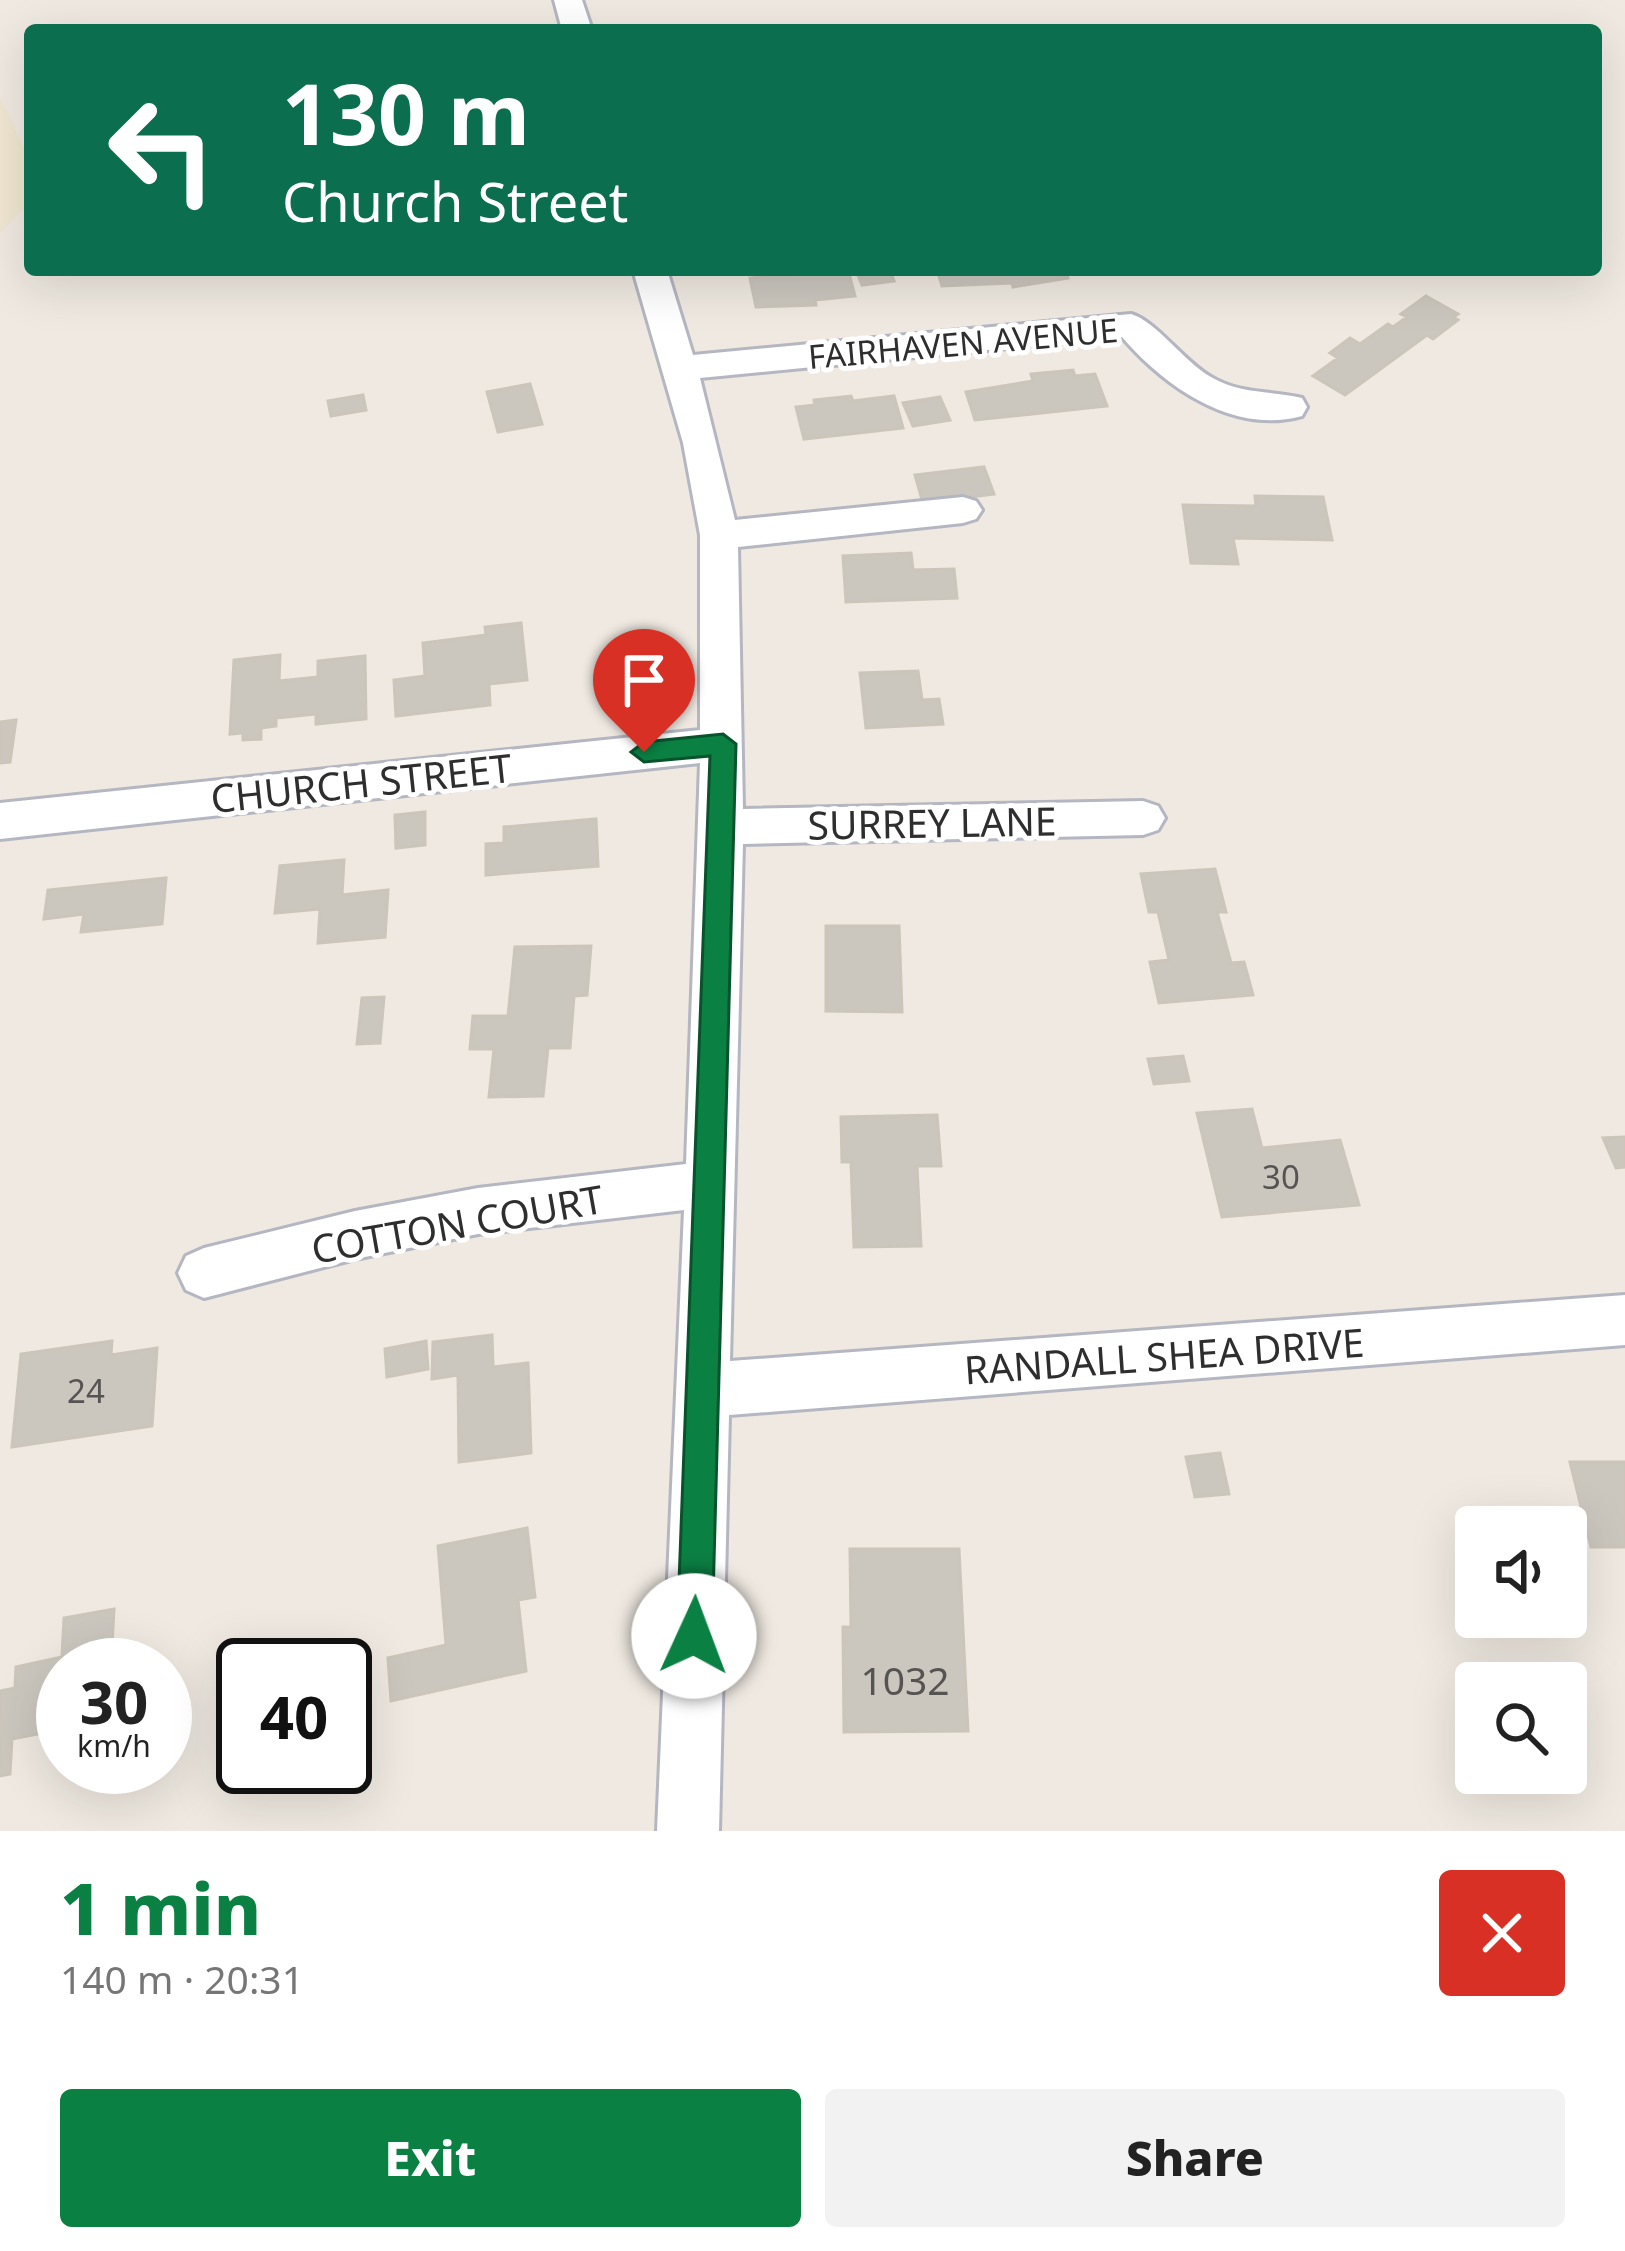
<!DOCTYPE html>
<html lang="en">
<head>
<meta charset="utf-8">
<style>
	body { margin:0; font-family:"Noto Sans",sans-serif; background:#f2f2f2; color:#222; height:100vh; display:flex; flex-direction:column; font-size:45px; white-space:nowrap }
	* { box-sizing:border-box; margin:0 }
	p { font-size:39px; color:#767676 }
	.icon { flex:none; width:66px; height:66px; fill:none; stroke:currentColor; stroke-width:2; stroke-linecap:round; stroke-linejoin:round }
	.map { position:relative; height:1831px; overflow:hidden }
	.details { display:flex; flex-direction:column; background:#fff; flex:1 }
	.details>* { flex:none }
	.top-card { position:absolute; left:24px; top:24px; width:1578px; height:252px; border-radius:12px; box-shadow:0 12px 48px #0002; background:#0b6e4f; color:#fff; overflow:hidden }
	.fabs { position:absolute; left:1455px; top:1506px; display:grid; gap:24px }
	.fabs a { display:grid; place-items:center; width:132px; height:132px; border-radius:12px; background:#fff; box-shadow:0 12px 48px #0002; font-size:60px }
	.speed { position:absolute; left:36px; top:1638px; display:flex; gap:24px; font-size:60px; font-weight:700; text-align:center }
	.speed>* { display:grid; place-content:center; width:156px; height:156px; border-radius:50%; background:#fff; box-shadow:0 12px 48px #0002; line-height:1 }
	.speed small { font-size:30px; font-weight:400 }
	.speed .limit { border:6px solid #111; border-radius:18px; background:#fff; color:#111 }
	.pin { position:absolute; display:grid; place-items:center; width:102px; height:102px; color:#fff; margin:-123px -51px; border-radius:50% 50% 50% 0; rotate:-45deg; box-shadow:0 0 12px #0007 }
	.pin .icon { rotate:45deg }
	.me { position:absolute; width:132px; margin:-66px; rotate:2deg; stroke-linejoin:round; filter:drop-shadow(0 0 9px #0008) }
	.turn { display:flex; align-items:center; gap:42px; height:252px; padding:0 60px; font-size:54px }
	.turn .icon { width:156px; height:156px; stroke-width:2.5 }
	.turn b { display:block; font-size:84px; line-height:102px }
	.round { display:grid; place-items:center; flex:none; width:126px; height:126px; border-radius:12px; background:#f2f2f2 }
	.headline { display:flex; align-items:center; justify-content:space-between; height:204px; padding:0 60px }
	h1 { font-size:72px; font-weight:800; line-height:90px; color:#0b8043 }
	.cta { display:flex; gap:24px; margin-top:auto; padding:24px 60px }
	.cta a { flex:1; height:138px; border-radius:12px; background:#0b8043; color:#fff; font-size:48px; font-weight:800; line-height:138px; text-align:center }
	.cta a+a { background:#f2f2f2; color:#222 }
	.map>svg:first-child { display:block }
</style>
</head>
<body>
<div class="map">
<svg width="1625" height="1831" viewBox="0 0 1625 1831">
	<rect width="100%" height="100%" fill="#efe9e1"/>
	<path fill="#f0e6d1" d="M0 97 30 161V202L0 233Z"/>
	<path fill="#cbc7bf" stroke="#cbc5ba" stroke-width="3" d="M848 270 855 296 815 300 816 305 756 307 750 278Z
		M856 270H890L894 281 862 285Z
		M937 270H1065L1068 278 1013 287 1012 283 942 286Z
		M1426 296 1458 314 1453 317 1458 320 1433 339 1427 335 1345 395 1313 376 1338 358 1330 353 1350 338 1360 344 1388 324 1393 327 1407 317 1401 314Z
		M1073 370 1075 376 1095 374 1107 406 975 420 966 392 1033 381 1031 374Z
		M530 384 542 424 498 432 487 392Z
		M363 395 366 410 331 416 328 401Z
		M851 396 853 401 894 396 903 428 804 439 796 407 815 405 814 400Z
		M940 397 950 420 913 426 903 403Z
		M984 467 994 494 923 503 915 475Z
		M1255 496 1323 497 1332 540 1233 538 1238 564 1191 563 1183 505 1256 506Z
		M911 553 913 570 954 569 957 598 846 602 843 556Z
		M521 623 527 680 489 684 490 705 396 716 394 680 425 676 423 643 486 635 485 627Z
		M280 655 279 681 318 677V661L365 656 366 719 316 724V714L276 718V726L261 728V739L243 740V733L230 734 234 660Z
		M918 671 922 700 939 699 943 724 866 728 860 673Z
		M16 720 10 762 0 763V722Z
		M425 812V845L396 848 395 815Z
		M596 819 598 866 486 875V844L504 843V827Z
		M344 860 342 895 388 890 385 937 318 943 320 909 275 913 280 866Z
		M1215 869 1226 912H1217L1231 963 1244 962 1253 995 1159 1003 1150 962 1169 960 1158 912H1149L1141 874Z
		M166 878 162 924 81 932 84 914 44 919 48 890Z
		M826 926H899L902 1012 826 1011Z
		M591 946 587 995 574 996 570 1048H548L543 1096 489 1097 494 1049H470L473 1016H508L515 947Z
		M384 997 380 1043 357 1044 362 998Z
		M1183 1056 1189 1081 1154 1084 1148 1059Z
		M1252 1109 1262 1148 1340 1140 1359 1205 1222 1217 1197 1113Z
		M937 1115 941 1166H917L921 1246 854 1247 851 1162H842L841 1117Z
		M1625 1137V1167L1616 1168 1603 1138Z
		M492 1335 493 1367 528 1363 531 1453 459 1462 458 1375 432 1379 433 1342Z
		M112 1341 111 1355 157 1348 152 1426 12 1447 21 1354Z
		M426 1341 428 1369 387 1377 385 1349Z
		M1220 1453 1229 1494 1195 1497 1186 1457Z
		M1570 1462H1625V1547H1591Z
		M527 1528 535 1597 518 1600 526 1671 391 1701 388 1658 446 1645 438 1546Z
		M850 1549H959L968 1731 844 1732 843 1627H851Z
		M114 1609 111 1665H63V1729L12 1739 10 1774 0 1776V1691L15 1688 16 1667 62 1657 64 1618Z"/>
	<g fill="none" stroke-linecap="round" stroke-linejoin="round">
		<defs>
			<path id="minor" d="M554 0H582L592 30H562Z
				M633 270H667L693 355 1131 314C1156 321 1184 362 1211 377 1241 395 1270 390 1302 398L1307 407 1302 416C1233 435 1165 387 1122 337L700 378 735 520 963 497 976 501 982 510 976 519 963 523 738 547 743 809 1143 801 1158 806 1165 818 1158 830 1143 835 743 844 730 1361 1625 1295V1345L729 1415 719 1831H657L684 1210 478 1234 355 1259 204 1298 186 1290 178 1273 186 1256 204 1248 355 1211 478 1188 686 1164 700 763 0 839V803L700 730V535L683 443Z"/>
		</defs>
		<use href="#minor" stroke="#b4b7c1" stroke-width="6"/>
		<use href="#minor" fill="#fff" fill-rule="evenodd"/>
	</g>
	<path fill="#0b8043" stroke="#07532c" stroke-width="3" d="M723 734 736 744 712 1636 707 1648 694 1653 682 1648 677 1636 710 756 644 762 631 752 644 742Z"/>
	<g text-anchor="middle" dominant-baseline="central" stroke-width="10" stroke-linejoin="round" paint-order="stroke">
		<g font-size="33" fill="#2e2e2e" stroke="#fff">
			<text transform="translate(963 343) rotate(-5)">FAIRHAVEN AVENUE</text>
		</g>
		<g font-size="33" fill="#555452">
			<text x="1281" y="1176">30</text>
			<text x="86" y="1390">24</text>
		</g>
		<g font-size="39" fill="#2e2e2e" stroke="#fff">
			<text transform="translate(361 782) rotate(-6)">CHURCH STREET</text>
			<text transform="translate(932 822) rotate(-1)">SURREY LANE</text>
			<text transform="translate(457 1223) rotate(-10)">COTTON COURT</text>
			<text transform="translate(1164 1355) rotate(-4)">RANDALL SHEA DRIVE</text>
		</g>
		<g font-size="39" fill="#555452">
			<text x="905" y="1679">1032</text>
		</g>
	</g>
</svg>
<div class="fabs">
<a><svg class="icon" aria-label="sound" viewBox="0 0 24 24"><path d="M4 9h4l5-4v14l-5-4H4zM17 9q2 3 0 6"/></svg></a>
<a><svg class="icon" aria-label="search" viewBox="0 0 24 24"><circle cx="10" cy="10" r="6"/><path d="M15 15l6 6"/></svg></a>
</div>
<div class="speed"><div>30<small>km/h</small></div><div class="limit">40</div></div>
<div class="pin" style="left:644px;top:752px;background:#d93025"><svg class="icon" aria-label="arrive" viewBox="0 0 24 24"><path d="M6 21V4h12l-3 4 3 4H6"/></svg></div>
<svg class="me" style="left:694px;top:1636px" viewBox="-20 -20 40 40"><circle r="19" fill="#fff"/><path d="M0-13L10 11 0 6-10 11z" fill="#0b8043"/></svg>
<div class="top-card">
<div class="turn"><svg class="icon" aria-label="left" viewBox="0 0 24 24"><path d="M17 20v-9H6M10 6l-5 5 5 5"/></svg><div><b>130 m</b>Church Street</div></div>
</div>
</div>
<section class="details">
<div class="headline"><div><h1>1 min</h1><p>140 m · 20:31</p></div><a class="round" style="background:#d93025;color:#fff"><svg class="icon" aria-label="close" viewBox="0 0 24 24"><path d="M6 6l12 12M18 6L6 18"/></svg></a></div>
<div class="cta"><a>Exit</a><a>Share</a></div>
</section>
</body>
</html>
